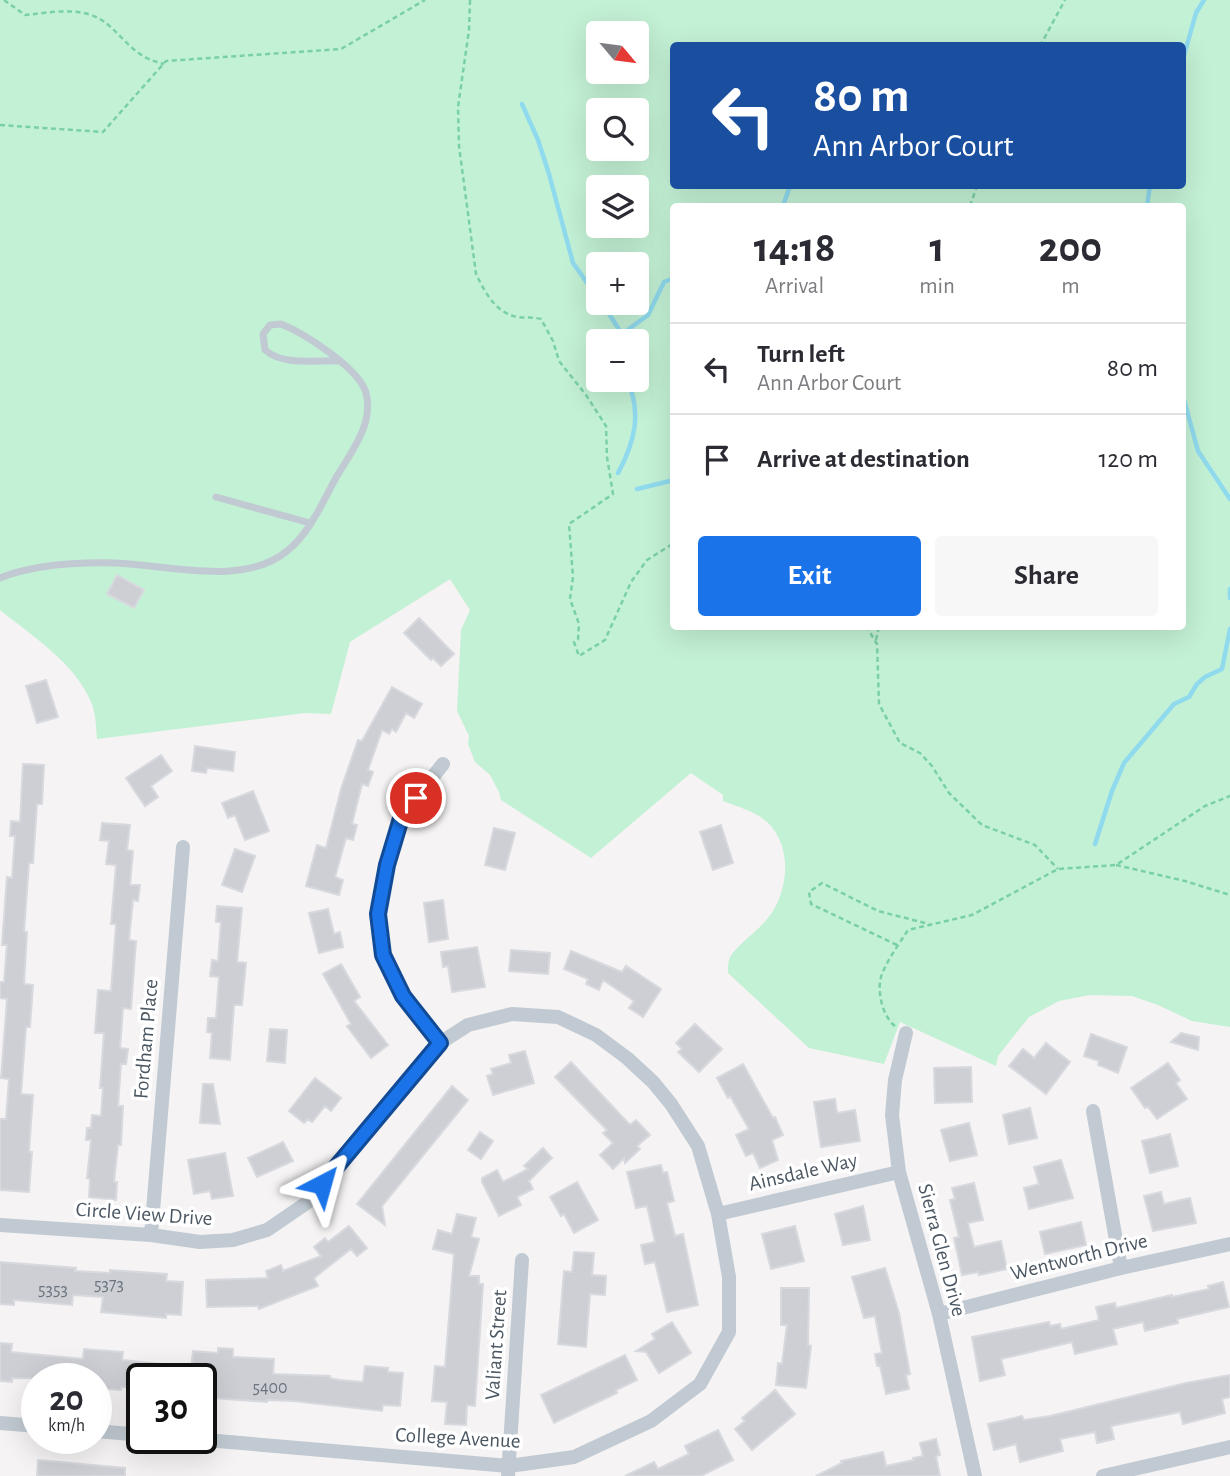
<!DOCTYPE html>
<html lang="en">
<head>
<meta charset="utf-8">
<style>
	body { margin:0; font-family:"Alegreya Sans",sans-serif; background:#f7f7f7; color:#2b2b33; height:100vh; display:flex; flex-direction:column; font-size:26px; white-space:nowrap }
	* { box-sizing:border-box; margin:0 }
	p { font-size:23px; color:#7c7c81 }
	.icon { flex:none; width:38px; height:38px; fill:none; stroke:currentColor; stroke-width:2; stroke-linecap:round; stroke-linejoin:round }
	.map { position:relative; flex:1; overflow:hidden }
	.sheet { position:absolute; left:670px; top:203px; width:516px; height:427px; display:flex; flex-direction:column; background:#fff; border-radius:7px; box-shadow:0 7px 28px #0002 }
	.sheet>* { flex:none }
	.hud { position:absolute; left:670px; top:42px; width:516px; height:147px; border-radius:7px; box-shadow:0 7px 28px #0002; background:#1a4fa0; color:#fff; overflow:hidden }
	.needle { width:46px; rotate:119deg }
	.tools { position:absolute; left:586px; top:21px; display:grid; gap:14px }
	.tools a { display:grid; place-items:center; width:63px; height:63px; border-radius:7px; background:#fff; box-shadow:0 7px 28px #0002; font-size:35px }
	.speed { position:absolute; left:21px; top:1363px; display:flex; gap:14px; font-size:35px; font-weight:700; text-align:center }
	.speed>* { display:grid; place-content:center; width:91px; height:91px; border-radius:50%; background:#fff; box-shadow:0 7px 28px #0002; line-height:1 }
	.speed small { font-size:18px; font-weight:400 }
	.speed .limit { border:4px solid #111; border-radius:10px; background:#fff; color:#111 }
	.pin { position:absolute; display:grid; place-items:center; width:60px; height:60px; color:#fff; margin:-30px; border:4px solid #fff; border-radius:50%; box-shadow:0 2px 7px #0007 }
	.me { position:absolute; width:77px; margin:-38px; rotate:39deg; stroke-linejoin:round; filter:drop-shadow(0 0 5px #0008) }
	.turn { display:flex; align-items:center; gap:24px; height:147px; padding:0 28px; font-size:32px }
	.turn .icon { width:91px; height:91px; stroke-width:2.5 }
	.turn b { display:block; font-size:49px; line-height:60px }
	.eta { display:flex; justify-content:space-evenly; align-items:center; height:119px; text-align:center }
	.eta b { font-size:42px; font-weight:700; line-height:49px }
	.action { display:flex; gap:14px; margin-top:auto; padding:14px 28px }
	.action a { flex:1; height:80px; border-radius:7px; background:#1a73e8; color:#fff; font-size:28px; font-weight:700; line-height:80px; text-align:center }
	.action a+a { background:#f7f7f7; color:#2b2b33 }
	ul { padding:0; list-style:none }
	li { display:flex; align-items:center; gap:21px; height:91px; padding:0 28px; border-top:2px solid #e1e1e2 }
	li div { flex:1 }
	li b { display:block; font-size:26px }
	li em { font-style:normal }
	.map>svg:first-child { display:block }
</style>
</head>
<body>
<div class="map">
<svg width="1230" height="1476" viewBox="0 0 1230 1476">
	<rect width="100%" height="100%" fill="#f5f3f3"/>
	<path fill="#c3f1d5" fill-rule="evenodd" d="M0 0H1230V1027L1192 1021 1158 1005 1132 996 1090 995 1059 1001 1029 1017 998 1056 996 1066 900 1022 884 1064 809 1048 728 973C728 968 728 961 730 957 737 945 759 930 768 918 789 892 793 846 767 822 755 811 738 807 723 801V795L691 773 591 858 501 800 499 792 490 775 475 762 468 744 469 736 457 711 461 630 470 610 450 579 350 642 331 714 305 713 97 739C96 727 96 713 91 702 75 663 32 636 0 610ZM598 33H637V72H598ZM674 46H1183V186H674ZM598 110H637V149H598ZM598 187H637V226H598ZM674 206H1183V626H674ZM598 264H637V303H598ZM598 341H637V380H598Z"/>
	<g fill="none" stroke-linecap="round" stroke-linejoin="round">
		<path stroke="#90daee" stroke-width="4.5" d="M1183 59 1196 13 1204 0
			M522 104 538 140 549 174 573 263 598 298
			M783 206 790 186
			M1147 206 1150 186
			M602 303 622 334 621 341
			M622 334 648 315 664 282 674 278
			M1183 396 1198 451 1230 499
			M618 473C635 442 642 412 627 380
			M637 489 674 480
			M1230 589V598
			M1095 844 1112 791 1124 763 1174 704 1189 697 1197 684 1205 677 1222 669 1230 629"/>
	</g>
	<path fill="#cdcfd5" stroke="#d7d9de" stroke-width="2" d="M117 575 144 590 134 608 107 594Z
		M419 618 454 654 441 666 433 658 431 660 404 633Z
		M46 680 58 717 37 723 26 686Z
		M392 687 422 704 414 718 406 713 396 732 392 729 389 734 382 730 368 770 373 772 368 786 362 784 352 824 357 825 353 840 346 838 335 877 343 880 339 895 306 886 317 845 326 848 341 789 358 740 362 741Z
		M195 746 235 752 233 771 207 768 206 773 192 771Z
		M161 755 172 771 151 786 158 797 145 806 126 778Z
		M23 764 44 765 42 804H37L33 863H29L24 932H27L24 984 33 985 30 1027H26L21 1094 33 1095 29 1152H32L29 1192 0 1190V1119H6L9 1079 1 1078 7 999 0 998V982H4L7 945H2L7 877 12 878 15 836H10L11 821 20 822Z
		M253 791 269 831 245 840 235 815 228 818 222 803Z
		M102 823 130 825 127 850 133 851 130 885H140L138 901 133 900 129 940 136 941 131 1009 123 1008 120 1048 128 1049 126 1064H121L118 1106H123L121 1145H118L114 1182H117L116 1200 89 1197 90 1179 87 1178 91 1140H86L87 1128H91L92 1115 101 1116 103 1088H100L104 1033H95L98 990 111 991 116 924H111L116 865 106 864 109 841 100 840Z
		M721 825 733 863 713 870 700 832Z
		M494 828 515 833 505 870 485 865Z
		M235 849 255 856 242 892 222 885Z
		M443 900 448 939 429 942 424 903Z
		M217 906 242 908 237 962 246 963 242 1005H234L230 1060 210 1058 212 1033 207 1032 208 1018H216L219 977 210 976 212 960 218 961 221 922H216Z
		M328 909 334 934 340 932 343 947 319 953 309 913Z
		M477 947 485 987 452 992 448 966 443 967 441 952Z
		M511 950 550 953 548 974 509 971Z
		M571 951 622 972 626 966 661 989 643 1017 629 1008 634 1001 603 980 599 990 586 984 588 979 564 969Z
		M341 964 360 997 354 1001 388 1045 371 1058 347 1026 351 1024 323 974Z
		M695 1024 722 1049 699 1072 678 1052 682 1049 676 1043Z
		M270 1029 287 1030 285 1063 267 1061Z
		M1181 1033 1199 1037 1198 1050 1171 1042Z
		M1091 1034 1127 1047 1118 1073 1098 1065 1099 1061 1084 1056Z
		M1046 1043 1070 1062 1046 1094 1009 1066 1023 1049 1034 1058Z
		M525 1051 534 1083 493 1095 487 1076 493 1074 491 1069 511 1063 509 1055Z
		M571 1062 630 1125 636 1120 650 1135 637 1146 640 1149 625 1163 624 1158 613 1169 600 1155 613 1143 603 1133 607 1130 555 1077Z
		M1168 1063 1180 1080 1176 1083 1187 1099 1157 1119 1148 1107 1145 1108 1131 1088Z
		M743 1064 773 1118 775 1117 783 1135 772 1140 778 1160 760 1168 753 1153 746 1156 736 1135 749 1129 730 1096 728 1098 717 1078Z
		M971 1067 972 1102 935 1103 934 1068Z
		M315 1078 341 1098 331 1111 325 1106 312 1122 308 1119 304 1123 289 1111Z
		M203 1084H213L220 1124 200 1123Z
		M452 1086 468 1100 382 1206 385 1225 357 1204Z
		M835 1099 837 1113 855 1110 860 1141 821 1147 814 1102Z
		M1030 1108 1037 1138 1009 1144 1003 1115Z
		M969 1123 977 1155 950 1161 941 1130Z
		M480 1132 493 1141 481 1159 468 1150Z
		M1170 1134 1178 1166 1150 1173 1142 1141Z
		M283 1142 293 1161 257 1177 248 1158Z
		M543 1148 552 1158 529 1181 533 1189 517 1197 521 1205 499 1216 482 1182V1178L497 1170 503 1182 528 1169 524 1166Z
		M225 1153 233 1196 212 1199 210 1191 194 1194 188 1160Z
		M1061 1160 1073 1198 1029 1209 1024 1188 1039 1184 1034 1167Z
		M661 1165 663 1173 667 1172 674 1201 667 1203 675 1236 683 1234 698 1305 667 1312 655 1262 645 1264 641 1245 655 1242 647 1206 636 1208 627 1172Z
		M577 1182 598 1220 574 1233 564 1214 561 1216 550 1197Z
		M974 1183 983 1220 968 1223 974 1247 1001 1241 1007 1269 979 1275 978 1272 962 1275 954 1238 959 1237 950 1200 955 1199 952 1188Z
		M1161 1192 1164 1204 1190 1198 1196 1223 1153 1231 1144 1196Z
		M863 1206 870 1240 843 1245 835 1214Z
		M457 1214 476 1218 471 1237 479 1239 469 1276H479V1284H483L475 1406 467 1405 466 1425 445 1424 447 1402 432 1401 435 1366 445 1367 454 1254 433 1249 438 1230 452 1234Z
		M1081 1222 1086 1245 1045 1254 1040 1232Z
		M349 1226 367 1248 357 1256 351 1249 314 1278 318 1286 259 1309 258 1306 207 1307 206 1280 268 1278 266 1271 281 1265 283 1271 321 1256 314 1247 325 1238 328 1242Z
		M795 1226 804 1261 771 1269 762 1234Z
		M574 1252 594 1253 592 1275 606 1276 605 1295 590 1294 586 1347 558 1344 564 1271 572 1272Z
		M0 1262 76 1268 75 1271 110 1273V1270L167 1274 166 1281 183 1282 181 1315 166 1314V1318L101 1312 103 1297 73 1295 72 1305 14 1300V1305L0 1304Z
		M885 1268 899 1313 910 1374 906 1375 909 1389 886 1394 880 1366H877L875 1354 882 1353 875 1316 864 1318 852 1277Z
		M1223 1282 1229 1307 1177 1319 1178 1323 1145 1331 1143 1322 1113 1329 1117 1344 1075 1354 1072 1342 1001 1359 1005 1375 980 1381 972 1337 1049 1322 1050 1326 1060 1324 1061 1329 1099 1320 1096 1307 1115 1303 1116 1308 1172 1295V1297L1209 1289 1208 1286Z
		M781 1288H809L808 1345 811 1346 806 1388 776 1385 778 1363 782 1364 787 1325H781Z
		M672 1322 691 1353 659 1373 646 1352 636 1351 655 1339 652 1334Z
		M0 1343 12 1344 11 1352 83 1359 84 1349 123 1352 122 1360 191 1367 193 1351 218 1353V1348L233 1349V1357L274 1359 273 1374 330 1376V1378L339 1380 363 1382 365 1366 388 1368V1372L403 1373 400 1406 383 1405 382 1411 293 1401 267 1400V1402L201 1397V1379H142V1388L121 1387V1390L96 1388V1379L12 1378V1382L0 1381Z
		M625 1355 637 1380 616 1390 617 1393 554 1423 541 1395Z
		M1230 1375V1397L1222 1399 1225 1413 1183 1424 1180 1412 1111 1426 1114 1439 1097 1443 1095 1432 1060 1439 1063 1451 1020 1462 1016 1444 994 1450 988 1424 1022 1416 1024 1420 1050 1416 1186 1383Z
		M775 1390 795 1414 752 1450 735 1429 745 1421 742 1418Z
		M718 1430 733 1460 701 1476H625L654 1462 658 1469 689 1454 685 1446Z
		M936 1439 940 1455 936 1456 940 1476H816L842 1463 841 1461 883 1452 886 1466 914 1460 913 1458 923 1456 920 1443Z
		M38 1460 125 1468V1476H37Z"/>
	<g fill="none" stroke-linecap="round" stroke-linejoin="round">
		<path stroke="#7ad0a6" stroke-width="2.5" stroke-dasharray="5 3.5" stroke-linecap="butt" d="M4 0 25 15C46 13 70 8 91 15 120 25 126 56 164 64
			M470 0 469 30 458 107 459 146 476 274C485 292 496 314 518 317 526 318 533 317 541 319L553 341 559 361 586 395 606 426 607 457 613 494 569 524 573 577 570 599 579 624 578 639 574 642 579 656 605 640 631 582 647 560 674 543
			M1040 46 1065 0
			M0 125 103 132 166 61 341 49 425 0
			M970 206 977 186
			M866 626 877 644 879 704 900 743 920 753 932 766 949 793 982 825 1035 845 1058 869
			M876 640 879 626
			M1116 865 1185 881 1230 895
			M897 945 811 904 809 892 822 883 878 911 929 924
			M895 1026C882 1016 876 989 882 974 888 959 899 944 908 930L972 915 1058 869 1116 865 1205 806 1230 796"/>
		<path stroke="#c1cad2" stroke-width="7" d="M216 497 310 523
			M0 578C35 564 78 562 116 563 167 565 244 587 287 551 310 533 323 501 337 476 352 451 374 423 366 393 360 369 304 333 281 324L270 325 263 334 265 350C283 366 317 360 340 361"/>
		<path stroke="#c1cad2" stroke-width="14" d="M906 1033 895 1080 892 1115 899 1172 939 1314 975 1476
			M440 1043 403 996 383 955 378 913 387 865 402 815 443 764
			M1093 1111 1121 1268
			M718 1214 899 1172
			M0 1225 151 1235 200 1242 233 1240 267 1230 308 1202 440 1043 468 1025 512 1014 558 1017 596 1035 627 1058 653 1082 671 1104 698 1146 718 1214 729 1277V1332L700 1384 651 1421 574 1457 509 1466 182 1438
			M151 1235 183 847
			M939 1314 1121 1268 1230 1244
			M0 1423 37 1426
			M96 1431 142 1435
			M508 1476 522 1260
			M1103 1476 1230 1447"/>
	</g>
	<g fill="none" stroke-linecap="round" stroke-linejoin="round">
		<defs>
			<path id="route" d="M322 1184 440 1043 403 996 383 955 378 914 387 865 402 815 416 798"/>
		</defs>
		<use href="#route" stroke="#114b97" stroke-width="18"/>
		<use href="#route" stroke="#1a73e8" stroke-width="12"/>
	</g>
	<g text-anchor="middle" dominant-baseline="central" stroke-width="7" stroke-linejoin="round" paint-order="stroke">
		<g font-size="18" fill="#6b747e">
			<text x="109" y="1285">5373</text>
			<text x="53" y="1290">5353</text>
			<text x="270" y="1388">5400</text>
		</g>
		<g font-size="21" fill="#4a5661" stroke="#fff">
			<text transform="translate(146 1039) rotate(-85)">Fordham Place</text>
			<text transform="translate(803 1172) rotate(-13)">Ainsdale Way</text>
			<text transform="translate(144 1214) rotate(4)">Circle View Drive</text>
			<text transform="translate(942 1250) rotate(75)">Sierra Glen Drive</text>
			<text transform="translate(1079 1257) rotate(-14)">Wentworth Drive</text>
			<text transform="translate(496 1345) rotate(-86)">Valiant Street</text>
			<text transform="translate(458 1438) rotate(3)">College Avenue</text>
		</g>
	</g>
</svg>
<div class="tools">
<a><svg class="needle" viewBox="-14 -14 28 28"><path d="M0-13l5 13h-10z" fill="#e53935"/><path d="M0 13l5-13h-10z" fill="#7c7c81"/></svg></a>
<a><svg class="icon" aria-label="search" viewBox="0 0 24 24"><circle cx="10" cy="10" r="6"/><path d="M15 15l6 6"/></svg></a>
<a><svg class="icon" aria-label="layers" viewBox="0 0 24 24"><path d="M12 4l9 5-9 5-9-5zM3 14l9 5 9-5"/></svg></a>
<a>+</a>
<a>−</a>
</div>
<div class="speed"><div>20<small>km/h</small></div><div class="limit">30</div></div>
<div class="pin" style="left:416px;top:798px;background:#d93025"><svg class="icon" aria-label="arrive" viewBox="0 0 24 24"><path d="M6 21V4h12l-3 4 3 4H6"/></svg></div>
<svg class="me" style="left:322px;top:1184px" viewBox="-20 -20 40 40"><path d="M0-17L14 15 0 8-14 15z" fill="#1a73e8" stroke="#fff" stroke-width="4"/></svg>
<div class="hud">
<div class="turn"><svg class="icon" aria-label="left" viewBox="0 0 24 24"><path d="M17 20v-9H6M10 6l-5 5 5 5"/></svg><div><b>80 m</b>Ann Arbor Court</div></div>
</div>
<section class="sheet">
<div class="eta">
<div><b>14:18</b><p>Arrival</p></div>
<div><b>1</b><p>min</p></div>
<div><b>200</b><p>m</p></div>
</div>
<ul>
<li><svg class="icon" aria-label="left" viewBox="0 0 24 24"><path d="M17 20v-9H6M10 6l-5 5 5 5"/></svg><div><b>Turn left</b><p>Ann Arbor Court</p></div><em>80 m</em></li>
<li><svg class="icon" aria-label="arrive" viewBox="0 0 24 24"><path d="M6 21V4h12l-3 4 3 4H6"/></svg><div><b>Arrive at destination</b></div><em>120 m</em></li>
</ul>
<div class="action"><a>Exit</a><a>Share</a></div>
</section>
</div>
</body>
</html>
